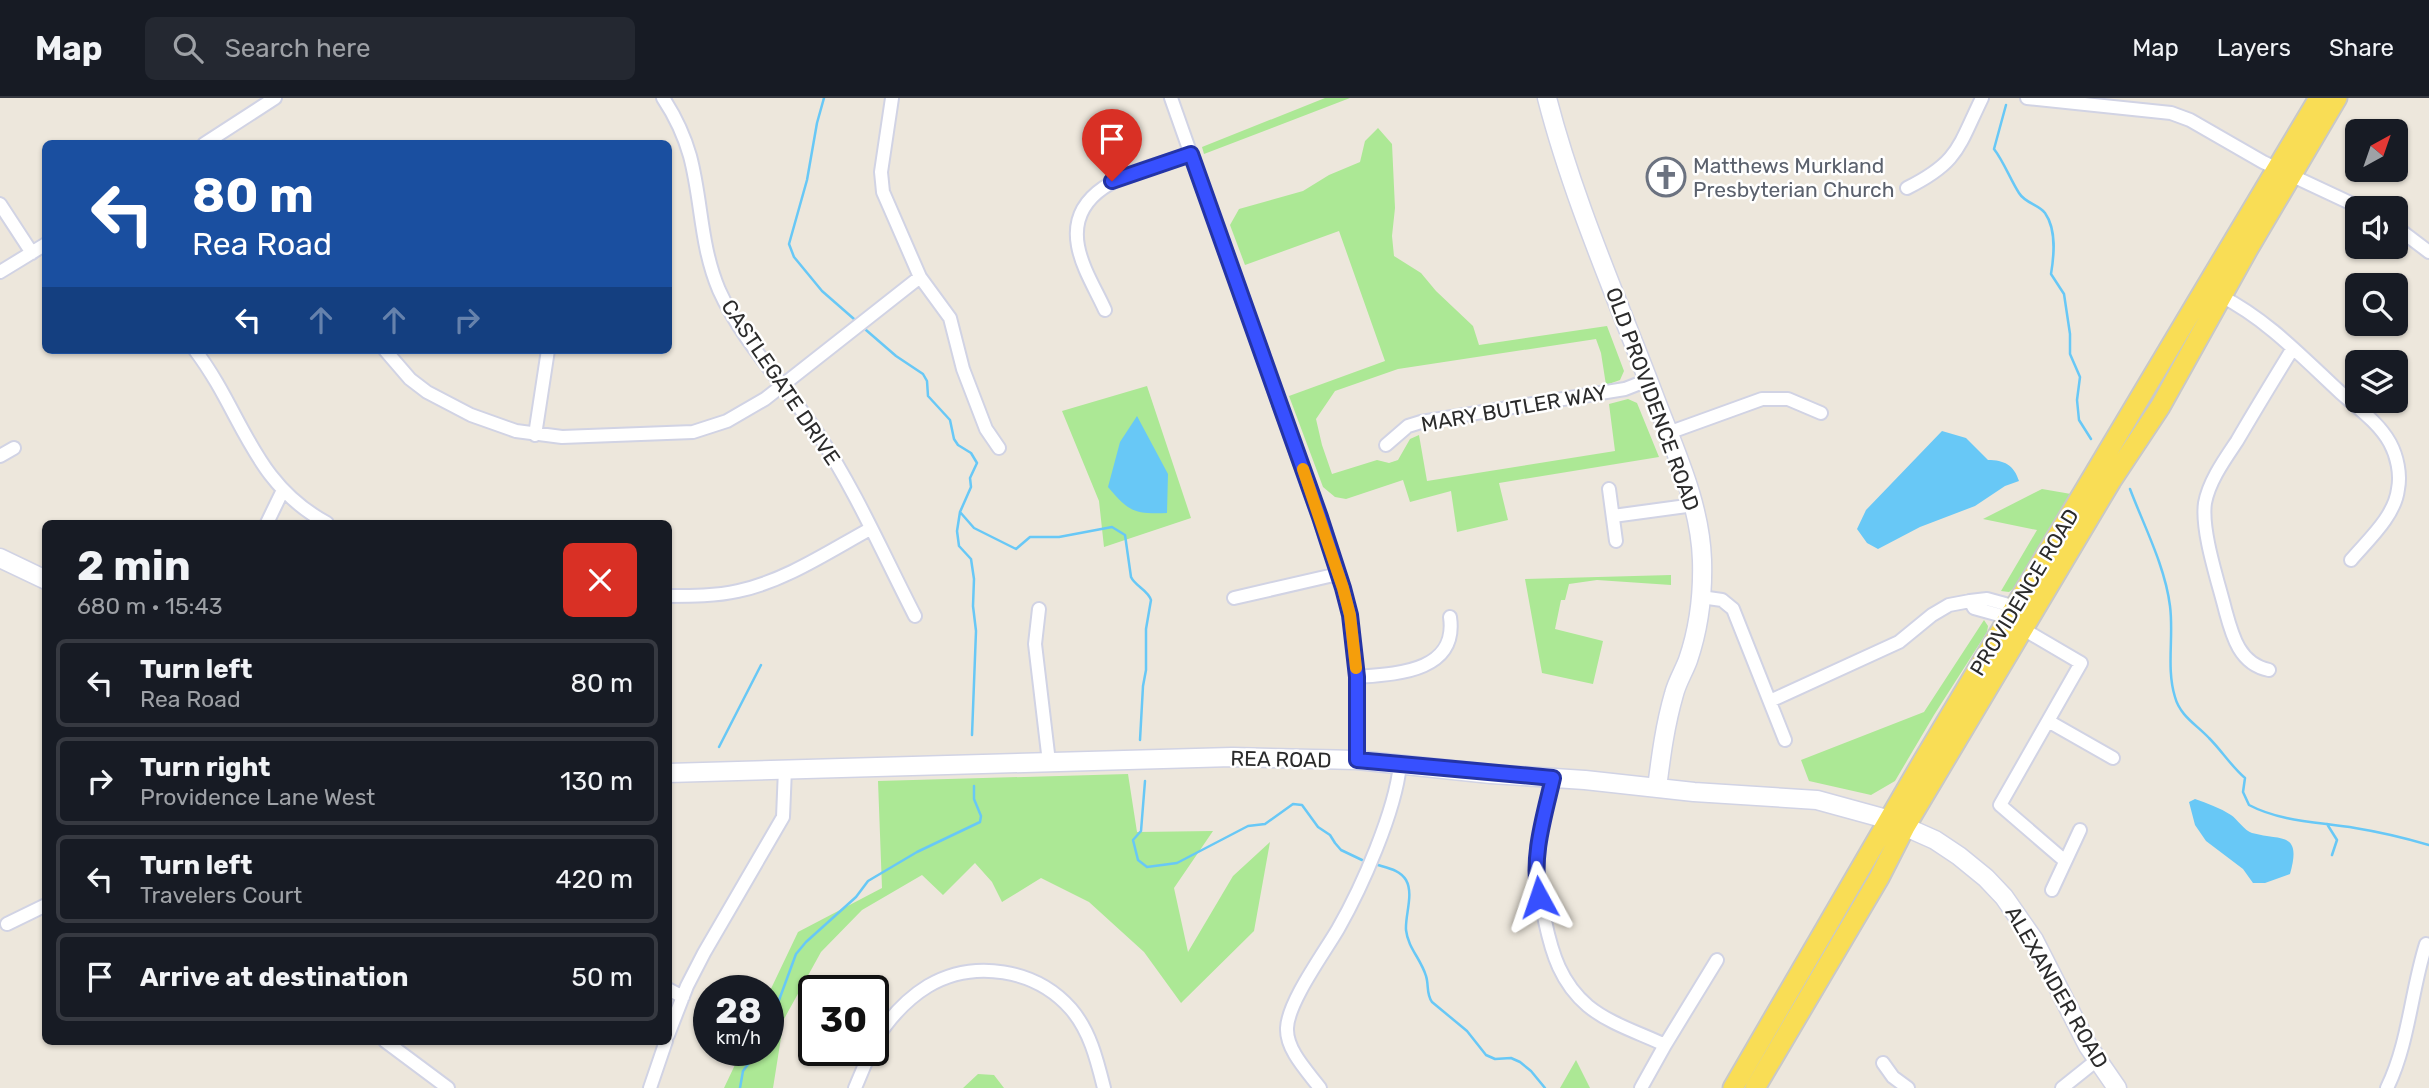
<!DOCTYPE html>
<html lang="en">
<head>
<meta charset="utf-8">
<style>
	body { margin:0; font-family:Rubik,sans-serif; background:#242831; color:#f1f3f6; height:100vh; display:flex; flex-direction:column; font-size:26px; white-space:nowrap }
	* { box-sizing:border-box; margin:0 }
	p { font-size:23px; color:#9ea1a6 }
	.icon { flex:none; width:38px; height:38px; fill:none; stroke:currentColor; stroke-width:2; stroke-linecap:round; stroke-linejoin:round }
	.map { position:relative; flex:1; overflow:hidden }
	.panel { position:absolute; left:42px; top:422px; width:630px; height:525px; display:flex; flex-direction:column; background:#171b24; border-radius:10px; box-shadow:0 2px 5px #0004 }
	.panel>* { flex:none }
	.hud { position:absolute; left:42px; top:42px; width:630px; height:214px; border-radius:10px; box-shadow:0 2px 5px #0004; background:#1a4fa0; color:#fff; overflow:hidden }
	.needle { width:46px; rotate:40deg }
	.fabs { position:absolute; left:2345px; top:21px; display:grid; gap:14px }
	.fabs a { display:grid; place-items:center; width:63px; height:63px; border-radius:10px; background:#171b24; box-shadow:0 2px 5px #0004; font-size:35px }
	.speed { position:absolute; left:693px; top:877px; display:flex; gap:14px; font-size:35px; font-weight:700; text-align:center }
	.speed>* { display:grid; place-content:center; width:91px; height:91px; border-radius:50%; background:#171b24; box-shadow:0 2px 5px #0004; line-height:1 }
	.speed small { font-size:18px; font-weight:400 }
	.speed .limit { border:4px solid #111; border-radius:10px; background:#fff; color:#111 }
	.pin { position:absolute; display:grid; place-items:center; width:60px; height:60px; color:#fff; margin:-72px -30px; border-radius:50% 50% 50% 0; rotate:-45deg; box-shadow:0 0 7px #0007 }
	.pin .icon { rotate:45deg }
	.me { position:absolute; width:77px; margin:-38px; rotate:355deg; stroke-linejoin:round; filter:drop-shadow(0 0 5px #0008) }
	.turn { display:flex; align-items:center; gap:24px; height:147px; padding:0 35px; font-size:32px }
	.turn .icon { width:91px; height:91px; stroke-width:2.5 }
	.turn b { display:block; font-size:49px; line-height:60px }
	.lanes { display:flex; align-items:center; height:66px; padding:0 35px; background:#0003; justify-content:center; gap:35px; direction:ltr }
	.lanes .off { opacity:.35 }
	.round { display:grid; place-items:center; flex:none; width:74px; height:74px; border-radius:10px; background:#242831 }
	.overview { display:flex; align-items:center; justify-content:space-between; height:119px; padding:0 35px }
	h1 { font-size:42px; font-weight:700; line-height:52px }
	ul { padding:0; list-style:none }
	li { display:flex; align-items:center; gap:21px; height:88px; margin:0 14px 10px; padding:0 21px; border:4px solid #363941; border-radius:10px }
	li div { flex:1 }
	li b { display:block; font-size:26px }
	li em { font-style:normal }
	header { display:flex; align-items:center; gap:42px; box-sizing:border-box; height:98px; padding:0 35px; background:#171b24; border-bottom:2px solid #363941 }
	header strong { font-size:33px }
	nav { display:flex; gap:38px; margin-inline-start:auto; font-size:24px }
	.search { width:490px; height:63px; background:#242831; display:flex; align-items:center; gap:18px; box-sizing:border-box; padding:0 24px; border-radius:10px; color:#9ea1a6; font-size:26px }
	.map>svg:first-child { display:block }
</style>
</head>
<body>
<header>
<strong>Map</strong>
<div class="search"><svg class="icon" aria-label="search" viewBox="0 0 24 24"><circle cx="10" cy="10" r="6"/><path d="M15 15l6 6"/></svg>Search here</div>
<nav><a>Map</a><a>Layers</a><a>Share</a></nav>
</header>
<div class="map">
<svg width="2429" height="990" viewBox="0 0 2429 990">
	<rect width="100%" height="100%" fill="#ede7dc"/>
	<path fill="#ace895" d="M1325 0H1350L1204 56 1202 49Z
		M1378 30 1392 46 1395 110 1392 138 1394 158 1421 175 1436 193 1473 228 1479 247 1607 228 1624 273 1620 282 1606 287 1601 255 1596 241 1398 271 1335 293 1316 321 1322 347 1332 376 1377 362 1389 365 1398 362 1410 341 1419 337 1427 383 1615 353 1609 306 1628 301 1637 305 1659 359 1499 385 1508 422 1457 434 1451 393 1410 404 1403 382 1346 401 1335 399 1323 389 1289 298 1385 263 1339 133 1245 167 1230 127 1239 111 1303 93 1329 77 1360 64 1365 43Z
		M1147 288 1191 420 1104 449 1099 403 1062 313Z
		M2042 391 2071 396 2014 490 2009 494 2001 493 2037 432 1983 421Z
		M1671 477V487L1597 482 1569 486 1565 502H1561L1555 531 1603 543 1593 586 1542 575 1525 481Z
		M1984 522 1988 528 1987 534 1934 617 1895 683 1871 697 1809 683 1801 662 1924 614Z
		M1128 676 1137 734 1213 733 1174 790 1188 854 1233 778 1270 744 1254 833 1181 905 1144 854 1089 804 1041 780 1002 804 992 784 975 765 943 797 922 777 862 812 821 854 784 921 773 990H724L742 952H768V897L798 834 882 790 878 683Z
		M1576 962 1590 990H1560Z
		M978 976 994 977 1004 990H963Z"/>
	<path fill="#68c8f6" d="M1137 318 1168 376 1167 415C1134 416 1129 414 1108 389L1120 344Z
		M1942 333 1966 340 1988 362C2004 362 2014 367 2019 383L2005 388 1975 408 1920 429 1878 451 1867 445 1857 431 1866 412Z
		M2195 701C2207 705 2220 710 2231 717 2237 721 2245 733 2252 735 2282 743 2302 733 2290 776L2265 785H2253L2243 771 2206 743 2195 727 2189 704Z"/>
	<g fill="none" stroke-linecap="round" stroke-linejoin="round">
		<path stroke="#68c8f6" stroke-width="2.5" d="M824 0 817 25 807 82 789 146 794 159 822 193 854 221
			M2006 7 1994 51C2004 64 2010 81 2019 95 2025 105 2039 107 2045 115 2057 132 2054 158 2051 176L2064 196 2070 236V256L2080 279 2077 302 2079 322 2091 341
			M866 232 896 258 923 276 927 283 928 298 950 322 954 341 958 347 971 355 977 365 970 380 971 389 960 414 957 433 959 448 971 461 974 481 973 508 976 533 972 637
			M2130 391C2144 428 2165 468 2170 508 2174 538 2166 570 2175 599 2180 618 2197 627 2209 640 2222 653 2231 668 2245 680L2243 694 2249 707C2281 724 2320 724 2355 730 2380 734 2405 740 2429 747
			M960 414 974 430 1016 451 1030 439H1059L1112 429 1125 437 1131 479C1135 488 1148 492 1151 502L1146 531V572L1143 588 1140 642
			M719 649 761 567
			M1145 683 1141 733 1133 742 1138 762 1147 769 1177 765 1248 728 1265 726 1293 706 1302 707 1318 729 1330 737 1335 745 1341 752 1362 762
			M2327 726 2337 742 2332 757
			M1378 767C1388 770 1400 772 1406 782 1414 796 1405 817 1406 832 1408 850 1421 861 1426 878 1429 887 1426 896 1432 904L1467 933 1486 957 1495 961 1511 960 1520 964 1531 973 1545 990
			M768 932 796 856 806 844 856 799 868 783 917 754 980 724 981 718 974 701V688
			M740 990 743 973 759 952"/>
		<defs>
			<path id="street" d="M663 0C675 18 684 37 690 58 702 103 700 147 719 192 743 245 786 287 818 336 856 393 884 458 915 518
				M892 0 881 74 883 94 920 179 950 220 963 271 986 331 999 350
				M1171 0 1319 419 1343 490 1350 517 1357 579V662
				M2027 0 2171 15 2190 22 2263 64 2361 110
				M204 46 275 0
				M1907 90C1959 64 1958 49 1982 0
				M0 106 32 155
				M2396 129 2429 154
				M0 174 46 146
				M2221 198C2268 222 2303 260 2341 295 2358 310 2379 325 2390 345 2397 358 2401 376 2398 391 2395 418 2368 442 2351 462
				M1105 212C1096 192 1082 170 1078 148 1066 84 1147 71 1191 56
				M195 252C243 315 252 385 327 425
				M385 252 410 281 427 294 471 317 516 333 562 339 693 334 727 323 765 301 920 179
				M1668 335 1762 301H1788L1821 315
				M535 337 548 252
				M1386 347 1408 328 1421 324 1625 291 1648 282
				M0 358 14 350
				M1609 391 1616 443
				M1613 418 1694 407
				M267 425 282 394
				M668 498C692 498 716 498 738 493 785 483 828 454 870 431
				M1701 499 1722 502 1733 511 1785 642
				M1234 500 1338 476
				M1039 511 1035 546 1049 664
				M2010 520 1974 510 1970 503 1987 501 2016 509
				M2023 531 2081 565 2000 707 2065 763
				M2269 572C2239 566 2232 537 2225 511 2218 483 2201 433 2205 405 2209 383 2225 361 2237 343 2255 312 2274 281 2293 250
				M1357 579C1396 576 1458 574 1450 519
				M1770 603 1899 544 1932 517 1949 507 1970 503
				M2048 623 2113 660
				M1553 680C1547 708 1538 736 1536 765 1535 785 1541 803 1545 823 1552 856 1561 885 1588 908 1610 926 1640 935 1665 947
				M2052 792 2080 732
				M7 826 46 807
				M668 891 683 899
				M668 937 687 888 704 855 783 719 785 671
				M385 943 448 990
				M873 946C887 923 905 902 928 888 974 861 1036 871 1071 911 1090 933 1097 962 1104 990
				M1883 965 1893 979 1908 990
				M650 990 666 943
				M855 990 871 952
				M1320 990C1308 974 1286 952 1287 930 1288 904 1324 855 1338 831 1362 789 1395 714 1400 667
				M1641 990 1665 947 1717 862
				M2062 990 2097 962
				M2387 990C2409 945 2411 893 2426 846"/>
			<path id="secondary" d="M1547 0C1573 101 1616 198 1653 295 1673 349 1700 403 1702 462 1703 495 1699 530 1688 562 1684 573 1677 584 1674 596 1665 627 1661 658 1657 690
				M0 460 46 482
				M668 675 1232 659 1357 662 1491 676 1585 682 1694 694 1817 702 1890 722 1935 742 1959 758 1986 780 2004 799 2034 842 2088 948 2117 990"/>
			<path id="primary" d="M1733 990 1923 663 2319 0
				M1755 990 1879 780 1905 729 2111 383 2160 309 2248 151 2337 0"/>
		</defs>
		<use href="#street" stroke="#d1d3e4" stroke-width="16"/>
		<use href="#secondary" stroke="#d1d3e4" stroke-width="21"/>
		<use href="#primary" stroke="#c8c8c8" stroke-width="23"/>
		<use href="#street" stroke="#fff" stroke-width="12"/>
		<use href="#secondary" stroke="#fff" stroke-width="18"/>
		<use href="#primary" stroke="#f9dd55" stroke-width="19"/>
	</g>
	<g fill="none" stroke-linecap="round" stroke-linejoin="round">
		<defs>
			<path id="route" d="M1112 83 1191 56 1320 419 1343 490 1350 517 1357 579V662L1553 680C1544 719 1531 759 1539 799"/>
		</defs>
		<use href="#route" stroke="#2434a6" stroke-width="18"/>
		<use href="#route" stroke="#3750ff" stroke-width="12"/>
		<path stroke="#f59e0b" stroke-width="12" d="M1303 371 1343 490 1350 517 1356 570"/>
	</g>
	<defs>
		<symbol id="church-ring" viewBox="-11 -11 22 22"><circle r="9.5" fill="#fff" stroke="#6b7280" stroke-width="1.5"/><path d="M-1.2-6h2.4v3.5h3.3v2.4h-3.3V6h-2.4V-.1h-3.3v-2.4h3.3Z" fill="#6b7280"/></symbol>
	</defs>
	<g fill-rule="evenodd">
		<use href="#church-ring" x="1644" y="57" width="44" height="44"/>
	</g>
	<g text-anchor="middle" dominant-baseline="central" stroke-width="5" stroke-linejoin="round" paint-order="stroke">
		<g font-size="21" fill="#5b616d" stroke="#fff" text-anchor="start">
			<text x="1693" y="67">Matthews Murkland<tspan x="1693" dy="24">Presbyterian Church</tspan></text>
		</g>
		<g font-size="21" fill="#2b2b2b" stroke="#fff">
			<text transform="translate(781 284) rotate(56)">CASTLEGATE DRIVE</text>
			<text transform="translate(1653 301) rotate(70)">OLD PROVIDENCE ROAD</text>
			<text transform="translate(1514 310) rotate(-10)">MARY BUTLER WAY</text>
			<text transform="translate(2024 494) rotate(-59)">PROVIDENCE ROAD</text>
			<text transform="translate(1281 661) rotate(1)">REA ROAD</text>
			<text transform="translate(2057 889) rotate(60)">ALEXANDER ROAD</text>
		</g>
	</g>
</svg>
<div class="fabs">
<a><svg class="needle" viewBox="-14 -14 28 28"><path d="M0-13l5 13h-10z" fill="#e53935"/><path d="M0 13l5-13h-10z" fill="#9ea1a6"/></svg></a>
<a><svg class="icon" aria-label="sound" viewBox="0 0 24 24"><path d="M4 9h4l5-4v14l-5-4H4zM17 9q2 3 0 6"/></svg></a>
<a><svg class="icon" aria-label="search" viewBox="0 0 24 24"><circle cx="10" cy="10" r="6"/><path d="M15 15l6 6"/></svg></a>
<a><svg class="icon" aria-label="layers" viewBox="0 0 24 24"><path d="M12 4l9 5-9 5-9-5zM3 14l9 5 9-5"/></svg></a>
</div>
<div class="speed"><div>28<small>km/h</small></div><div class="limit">30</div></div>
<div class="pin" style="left:1112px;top:83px;background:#d93025"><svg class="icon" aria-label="arrive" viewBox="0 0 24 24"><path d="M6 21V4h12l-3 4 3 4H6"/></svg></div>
<svg class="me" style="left:1539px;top:799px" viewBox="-20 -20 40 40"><path d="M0-17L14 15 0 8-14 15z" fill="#3750ff" stroke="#fff" stroke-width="4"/></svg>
<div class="hud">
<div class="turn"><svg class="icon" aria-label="left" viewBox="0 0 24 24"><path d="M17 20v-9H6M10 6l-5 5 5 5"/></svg><div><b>80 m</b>Rea Road</div></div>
<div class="lanes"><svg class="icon" aria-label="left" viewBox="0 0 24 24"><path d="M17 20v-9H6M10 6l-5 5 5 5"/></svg><svg class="icon off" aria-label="ahead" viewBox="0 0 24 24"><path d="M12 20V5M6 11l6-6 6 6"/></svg><svg class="icon off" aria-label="ahead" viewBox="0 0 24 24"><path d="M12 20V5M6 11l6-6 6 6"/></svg><svg class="icon off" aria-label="right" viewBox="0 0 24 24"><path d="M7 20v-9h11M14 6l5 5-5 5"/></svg></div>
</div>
<section class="panel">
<div class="overview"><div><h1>2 min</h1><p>680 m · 15:43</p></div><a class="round" style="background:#d93025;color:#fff"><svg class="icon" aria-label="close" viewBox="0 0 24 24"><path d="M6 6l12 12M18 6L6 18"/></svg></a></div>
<ul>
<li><svg class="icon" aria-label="left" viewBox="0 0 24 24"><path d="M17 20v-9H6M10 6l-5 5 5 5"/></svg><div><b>Turn left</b><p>Rea Road</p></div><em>80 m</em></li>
<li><svg class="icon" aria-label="right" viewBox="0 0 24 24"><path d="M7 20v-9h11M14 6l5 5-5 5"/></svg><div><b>Turn right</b><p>Providence Lane West</p></div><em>130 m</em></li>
<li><svg class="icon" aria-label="left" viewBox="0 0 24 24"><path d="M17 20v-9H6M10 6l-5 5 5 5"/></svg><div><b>Turn left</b><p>Travelers Court</p></div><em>420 m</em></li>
<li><svg class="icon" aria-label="arrive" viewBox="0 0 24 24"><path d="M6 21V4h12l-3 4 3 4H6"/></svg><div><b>Arrive at destination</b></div><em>50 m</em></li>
</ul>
</section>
</div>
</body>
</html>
